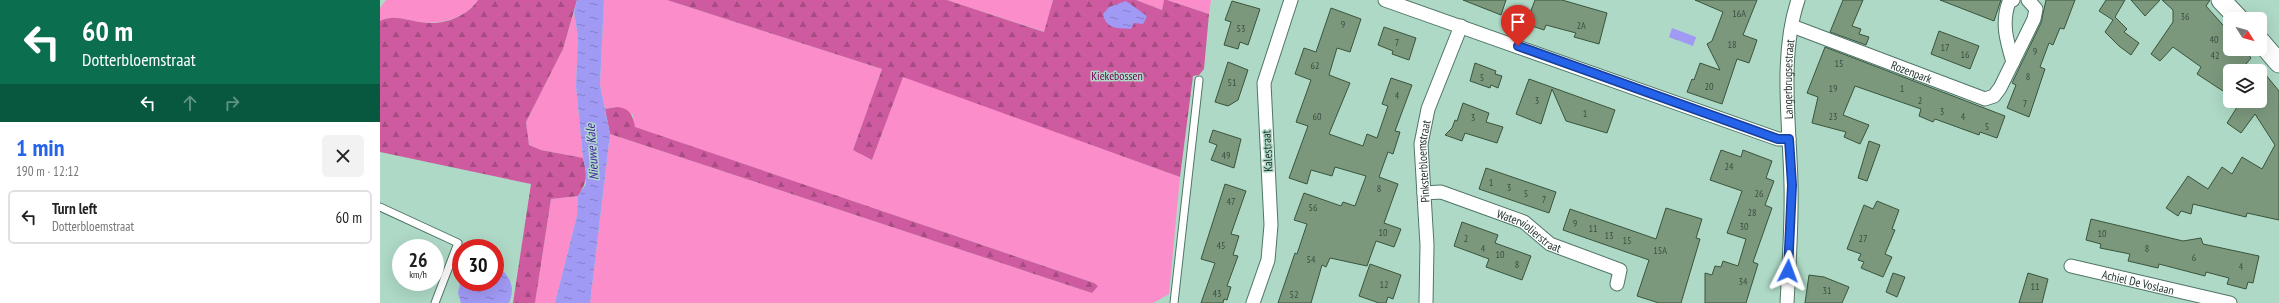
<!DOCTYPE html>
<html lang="en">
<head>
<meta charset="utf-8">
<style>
	body { margin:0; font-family:"PT Sans Narrow",sans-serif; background:#f2f2f2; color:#222; height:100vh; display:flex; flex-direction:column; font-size:15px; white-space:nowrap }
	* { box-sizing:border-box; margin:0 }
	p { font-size:13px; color:#767676 }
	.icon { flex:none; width:22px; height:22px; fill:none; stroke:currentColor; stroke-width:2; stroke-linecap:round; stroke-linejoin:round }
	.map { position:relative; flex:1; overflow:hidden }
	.details { display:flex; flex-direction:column; background:#fff; width:380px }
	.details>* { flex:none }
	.banner { background:#0b6e4f; color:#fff; overflow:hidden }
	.needle { width:26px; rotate:127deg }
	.buttons { position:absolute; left:1843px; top:12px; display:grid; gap:8px }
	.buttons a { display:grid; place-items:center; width:44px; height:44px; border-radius:6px; background:#fff; box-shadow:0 4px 16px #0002; font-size:20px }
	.speed { position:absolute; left:12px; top:239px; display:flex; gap:8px; font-size:20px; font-weight:700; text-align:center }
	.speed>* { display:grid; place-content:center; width:52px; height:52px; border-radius:50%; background:#fff; box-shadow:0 4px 16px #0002; line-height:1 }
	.speed small { font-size:10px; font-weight:400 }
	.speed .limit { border:6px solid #d22; background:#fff; color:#111 }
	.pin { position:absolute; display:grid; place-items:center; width:34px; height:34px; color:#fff; margin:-41px -17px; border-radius:50% 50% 50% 0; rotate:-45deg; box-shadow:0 0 4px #0007 }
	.pin .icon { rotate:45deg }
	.me { position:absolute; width:44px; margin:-22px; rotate:3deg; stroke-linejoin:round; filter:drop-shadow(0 0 3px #0008) }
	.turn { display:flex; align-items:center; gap:14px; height:84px; padding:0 16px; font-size:18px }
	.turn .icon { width:52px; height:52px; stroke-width:2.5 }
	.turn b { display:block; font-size:28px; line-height:34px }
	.lanes { display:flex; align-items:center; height:38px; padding:0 16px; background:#0003; justify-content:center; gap:20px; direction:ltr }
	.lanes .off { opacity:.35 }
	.round { display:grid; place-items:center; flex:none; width:42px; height:42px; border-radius:6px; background:#f2f2f2 }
	.overview { display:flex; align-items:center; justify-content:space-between; height:68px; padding:0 16px }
	h1 { font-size:24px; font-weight:800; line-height:30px; color:#2563eb }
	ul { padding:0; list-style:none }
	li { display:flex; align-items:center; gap:12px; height:54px; margin:0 8px 6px; padding:0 8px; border:2px solid #e0e0e0; border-radius:6px }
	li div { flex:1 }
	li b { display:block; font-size:15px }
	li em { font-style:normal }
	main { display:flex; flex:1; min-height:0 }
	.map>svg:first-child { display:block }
</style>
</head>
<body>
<main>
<section class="details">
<div class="banner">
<div class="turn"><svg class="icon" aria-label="left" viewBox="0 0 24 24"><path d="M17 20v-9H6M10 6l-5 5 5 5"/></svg><div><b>60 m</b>Dotterbloemstraat</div></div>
<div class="lanes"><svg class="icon" aria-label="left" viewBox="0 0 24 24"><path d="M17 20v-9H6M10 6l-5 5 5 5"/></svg><svg class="icon off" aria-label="ahead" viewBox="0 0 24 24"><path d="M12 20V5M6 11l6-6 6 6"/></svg><svg class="icon off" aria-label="right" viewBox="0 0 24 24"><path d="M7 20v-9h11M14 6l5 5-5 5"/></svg></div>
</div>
<div class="overview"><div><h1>1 min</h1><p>190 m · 12:12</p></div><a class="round"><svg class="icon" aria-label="close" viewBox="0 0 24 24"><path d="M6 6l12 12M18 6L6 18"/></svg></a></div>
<ul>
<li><svg class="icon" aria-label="left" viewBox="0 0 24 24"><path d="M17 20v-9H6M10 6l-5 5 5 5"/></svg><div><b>Turn left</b><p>Dotterbloemstraat</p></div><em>60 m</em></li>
</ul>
</section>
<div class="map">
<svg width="1899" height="303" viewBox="0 0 1899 303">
	<defs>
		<pattern id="forest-firs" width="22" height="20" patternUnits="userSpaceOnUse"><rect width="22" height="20" fill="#ce5b9f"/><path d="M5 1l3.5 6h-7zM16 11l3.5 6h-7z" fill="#a74c82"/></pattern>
		<pattern id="water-ripples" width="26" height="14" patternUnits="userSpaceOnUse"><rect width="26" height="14" fill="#a19af5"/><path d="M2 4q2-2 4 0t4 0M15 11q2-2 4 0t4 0" fill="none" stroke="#837ec7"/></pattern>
	</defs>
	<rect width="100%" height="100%" fill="#aed9c6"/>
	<path fill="#fb8dcb" d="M6 0H98C86 18 61 25 40 22 25 20 14 14 0 21V8Z
		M224 0H287L502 69 473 150 492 160 523 76 800 177 789 294 773 303H210L230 134 712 293 714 283 254 127 253 115 237 107 225 109 220 85Z
		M567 0H673L665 32Z
		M756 0H784L782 10Z
		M787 0H831L829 14Z
		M194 12 198 37 196 86 203 158 161 150 149 145 146 122 183 49Z
		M198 196 197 216 175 303H155L171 199Z"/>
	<path fill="url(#forest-firs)" d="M98 0H197L183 49 146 122 149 145 161 150 203 158C207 175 208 181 198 196L171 199 155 303H133L151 184 0 152V21C14 14 25 20 40 22 61 26 86 18 98 0Z
		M287 0H567L664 32 673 0H756L782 10 784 0H787L829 14 824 69 819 75 813 76 800 177 523 77 492 160 473 150 502 69Z
		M237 107C250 108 253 116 255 127L714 283 718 286 712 293 230 134 225 109Z"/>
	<path fill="url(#water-ripples)" d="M197 0H224L220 85 230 134 210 303H175L197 216 198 196 206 184V172L203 157 196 86 198 37 194 12Z
		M746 1 767 16 763 24 754 23 751 29C739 28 726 30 723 14L729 7Z
		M1292 28 1316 37 1313 46 1289 37Z
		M115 266C130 273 136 288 129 303H81L78 293 81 279V282H115Z"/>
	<path fill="#7b987d" stroke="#3a553c" d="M1083 0H1126L1121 15Z
		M1155 0H1182L1227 13 1219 44 1194 37 1196 33 1166 25 1164 30 1146 24Z
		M1315 0H1377L1363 35 1377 40 1374 49 1369 63 1357 59 1342 104 1307 92 1312 79 1314 80 1320 63 1340 70 1327 44 1332 41 1343 12Z
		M1463 0H1483L1472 26 1481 29 1479 34 1489 37 1486 45 1450 32Z
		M1560 0H1621L1614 21Z
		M1666 0H1695L1684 29 1680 28 1673 45 1669 43 1660 67 1665 69 1649 117 1627 108 1636 85 1632 83 1661 23Z
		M1726 0H1745L1735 17 1747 29 1744 32 1759 43 1751 55 1739 46 1725 32 1733 20 1719 11Z
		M1751 0H1780L1765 16Z
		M1782 0H1830L1826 6 1850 33V49H1864L1871 58 1860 71H1850V83L1843 91 1817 74 1821 67 1793 47 1780 61 1771 54 1793 22V10Z
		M852 1 880 9 868 45 860 42 858 49 844 45 851 22 845 20Z
		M951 8 981 19 970 52 957 48 949 75 970 83 949 134 983 146 987 134 997 138 1008 106 1002 104 1011 78 1032 85 1015 131 1020 132 1013 154 1008 152 999 177 1018 184 1004 223 1021 229 1014 247 996 241 987 266 950 258 946 267 942 265 931 303H898L915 253 917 254 927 224 914 220 924 193 961 206 963 202 975 206 986 176 955 167 952 176 931 170 927 184 909 178 928 126 916 122 931 80 915 74 924 48 936 52Z
		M1004 27 1036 38 1029 60 1012 54 1013 51 998 45Z
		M1559 31 1599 46 1590 69 1551 54Z
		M1445 47 1625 116 1617 138 1600 132 1599 135 1555 119 1553 122 1539 116 1541 109 1475 86 1463 115 1489 125 1480 144 1464 137 1466 132 1432 123 1438 97 1427 93Z
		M848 62 868 70 858 100 848 106 835 102Z
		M1095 63 1116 71 1115 74 1122 76 1118 88 1111 85 1110 88 1090 81Z
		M1880 68 1899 91V220L1867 213 1866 217 1813 204 1811 214 1801 211 1798 216 1786 208 1808 176 1828 189 1842 167 1852 174 1862 157 1882 169 1895 145 1875 114 1861 133 1847 123 1861 101H1880Z
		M1149 79 1235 110 1227 133 1186 121 1172 89 1161 124 1136 114Z
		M1083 103 1109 113 1106 122 1123 127 1117 143 1085 133 1082 141 1065 135 1072 128 1075 120 1077 121Z
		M833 130 861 139 854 168 831 160 837 145 829 142Z
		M1489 141 1500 145 1487 181 1478 178Z
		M1341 150 1361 157 1363 150 1392 161 1386 178 1394 181 1385 205 1392 208 1373 262 1378 264 1366 303H1325V273L1332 275 1335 266 1341 267 1343 261 1358 266 1366 239 1347 233 1362 191 1330 180Z
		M1106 168 1176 192 1169 213 1099 189Z
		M845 184 866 191 851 234 859 236 853 255 858 256 847 286 851 287 847 300 844 299 843 303H821L835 263 821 259Z
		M1497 201 1519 210 1512 229 1515 230 1505 254 1512 257 1503 277 1481 268 1484 262 1478 260 1481 254 1467 249 1484 205 1493 209Z
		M1286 208 1322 219 1316 238 1320 239 1301 303H1279L1257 296 1269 260 1183 230 1190 209 1276 239Z
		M1711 219 1803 241 1821 238 1823 244 1879 256 1873 283 1868 282 1866 289 1847 284 1849 278 1826 272 1825 276 1779 264 1778 268 1748 261 1750 254 1720 248 1721 244 1706 240Z
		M1082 222 1118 235 1115 243 1151 256 1142 280 1106 267 1109 259 1074 246Z
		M990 264 1021 275 1013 299 1008 297 1006 303H999L979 296Z
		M1513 273 1525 277 1517 297 1506 292Z
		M1648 273 1668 279 1662 303H1639Z
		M1429 275 1444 277 1469 287 1462 303H1425Z"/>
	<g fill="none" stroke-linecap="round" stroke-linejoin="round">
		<defs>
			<path id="lane" d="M0 207 78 243 55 303
				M794 303 819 80"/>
			<g id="street">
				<path d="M1005 0 1398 139H1409"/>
				<path d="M1633 0 1629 2C1621 23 1627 42 1633 62"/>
				<path id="s1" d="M1412 26 1605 99 1614 96 1620 88 1654 19 1656 9 1648 0"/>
				<path id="s2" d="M1044 193 1061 192 1144 222 1170 244 1240 270 1237 284"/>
				<path id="s3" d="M1691 266 1850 303"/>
				<path d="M873 303 888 260 891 225 884 83 911 0"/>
				<path id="s4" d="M1046 303 1047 245 1041 144 1048 109 1081 26"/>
				<path id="s5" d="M1407 303C1409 264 1412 224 1411 185 1410 127 1399 56 1418 0"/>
			</g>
			<path id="secondary" d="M1841 0 1859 19
				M1880 41 1899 63"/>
		</defs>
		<use href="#lane" stroke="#4f7666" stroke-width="9"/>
		<use href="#street" stroke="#4f7666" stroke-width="15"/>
		<use href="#secondary" stroke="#4f7666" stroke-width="21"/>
		<use href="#lane" stroke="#fff" stroke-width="7"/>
		<use href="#street" stroke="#fff" stroke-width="13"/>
		<use href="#secondary" stroke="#fff" stroke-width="19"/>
	</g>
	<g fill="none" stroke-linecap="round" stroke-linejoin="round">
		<defs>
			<path id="route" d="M1138 46 1398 139H1409L1412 185 1408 271"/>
		</defs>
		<use href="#route" stroke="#184099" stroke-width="10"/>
		<use href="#route" stroke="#2563eb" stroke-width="7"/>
	</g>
	<g text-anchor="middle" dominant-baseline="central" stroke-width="3" stroke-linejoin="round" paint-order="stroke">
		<g font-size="10" fill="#3a4e42">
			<text x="1359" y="13">16A</text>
			<text x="1805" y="16">36</text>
			<text x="963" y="24">9</text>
			<text x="1201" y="25">2A</text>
			<text x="861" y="28">53</text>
			<text x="1834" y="39">40</text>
			<text x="1017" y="42">7</text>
			<text x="1352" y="44">18</text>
			<text x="1565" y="47">17</text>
			<text x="1655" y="51">9</text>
			<text x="1585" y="54">16</text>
			<text x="1835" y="55">42</text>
			<text x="1459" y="63">15</text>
			<text x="935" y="65">62</text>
			<text x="1648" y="76">8</text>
			<text x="1102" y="77">5</text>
			<text x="852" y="82">51</text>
			<text x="1329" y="86">20</text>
			<text x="1453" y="88">19</text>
			<text x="1522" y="88">1</text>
			<text x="1017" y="95">4</text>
			<text x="1157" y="100">3</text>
			<text x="1540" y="100">2</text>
			<text x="1645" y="103">7</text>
			<text x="1562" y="111">3</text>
			<text x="1205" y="113">1</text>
			<text x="937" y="116">60</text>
			<text x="1453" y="116">23</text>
			<text x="1583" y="116">4</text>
			<text x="1093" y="117">3</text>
			<text x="1607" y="126">5</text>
			<text x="846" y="155">49</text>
			<text x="1349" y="166">24</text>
			<text x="1111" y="182">1</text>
			<text x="1129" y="187">3</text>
			<text x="999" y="188">8</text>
			<text x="1146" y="193">5</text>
			<text x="1379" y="193">26</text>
			<text x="1164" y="199">7</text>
			<text x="851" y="201">47</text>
			<text x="933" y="207">56</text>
			<text x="1372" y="212">28</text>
			<text x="1195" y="223">9</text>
			<text x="1364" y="226">30</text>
			<text x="1213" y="228">11</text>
			<text x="1003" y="232">10</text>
			<text x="1722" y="233">10</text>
			<text x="1229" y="235">13</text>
			<text x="1086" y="238">2</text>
			<text x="1483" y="238">27</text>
			<text x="1247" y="240">15</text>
			<text x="841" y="245">45</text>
			<text x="1103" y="248">4</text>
			<text x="1767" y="248">8</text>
			<text x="1280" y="250">15A</text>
			<text x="1120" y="254">10</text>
			<text x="1814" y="257">6</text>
			<text x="931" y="259">54</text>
			<text x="1137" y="264">8</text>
			<text x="1861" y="266">4</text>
			<text x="1363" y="281">34</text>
			<text x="1004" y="284">12</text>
			<text x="1655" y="286">11</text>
			<text x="1447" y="290">31</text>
			<text x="837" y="293">43</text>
			<text x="914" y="294">52</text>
		</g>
		<g font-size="12" fill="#24352e" stroke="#aed9c6">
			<text stroke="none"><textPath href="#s1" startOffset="128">Rozenpark</textPath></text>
			<text stroke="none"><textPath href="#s5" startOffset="224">Langerbrugsestraat</textPath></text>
			<text transform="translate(887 151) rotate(-93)">Kalestraat</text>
			<text stroke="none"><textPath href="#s4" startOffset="142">Pinksterbloemstraat</textPath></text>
			<text stroke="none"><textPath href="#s2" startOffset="114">Waterviolierstraat</textPath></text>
			<text stroke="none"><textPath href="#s3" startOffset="69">Achiel De Voslaan</textPath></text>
		</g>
		<g font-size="12" fill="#72004f" stroke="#aed9c6">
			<text x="737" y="75">Kiekebossen</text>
		</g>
		<g font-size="13" font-style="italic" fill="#441da3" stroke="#aed9c6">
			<text transform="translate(212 152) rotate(-94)">Nieuwe Kale</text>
		</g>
	</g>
</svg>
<div class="buttons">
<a><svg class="needle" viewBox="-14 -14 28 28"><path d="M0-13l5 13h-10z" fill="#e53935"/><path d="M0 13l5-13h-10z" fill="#767676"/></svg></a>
<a><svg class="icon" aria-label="layers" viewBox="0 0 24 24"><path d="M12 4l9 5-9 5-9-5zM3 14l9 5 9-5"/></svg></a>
</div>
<div class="speed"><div>26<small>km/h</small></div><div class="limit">30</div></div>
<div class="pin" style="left:1138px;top:46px;background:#d93025"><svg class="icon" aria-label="arrive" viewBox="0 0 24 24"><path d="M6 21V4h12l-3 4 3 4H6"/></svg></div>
<svg class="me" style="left:1408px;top:271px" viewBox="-20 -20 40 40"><path d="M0-17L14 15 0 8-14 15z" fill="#2563eb" stroke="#fff" stroke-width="4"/></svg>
</div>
</main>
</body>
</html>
